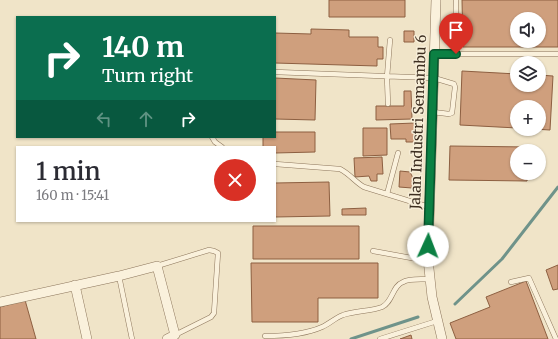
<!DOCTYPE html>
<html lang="en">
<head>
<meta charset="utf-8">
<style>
	body { margin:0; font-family:Merriweather,serif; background:#f2f2f3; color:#2b2b33; height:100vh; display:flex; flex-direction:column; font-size:15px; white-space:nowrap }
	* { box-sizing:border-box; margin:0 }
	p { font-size:13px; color:#7c7c81 }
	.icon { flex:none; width:22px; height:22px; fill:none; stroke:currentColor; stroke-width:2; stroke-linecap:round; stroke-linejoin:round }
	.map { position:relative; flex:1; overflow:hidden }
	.drawer { position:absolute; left:16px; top:146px; width:260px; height:76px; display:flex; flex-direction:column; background:#fff; border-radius:0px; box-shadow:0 1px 3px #0004 }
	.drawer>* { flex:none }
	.guide { position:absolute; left:16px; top:16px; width:260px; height:122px; border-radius:0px; box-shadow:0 1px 3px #0004; background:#0b6e4f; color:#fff; overflow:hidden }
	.buttons { position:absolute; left:510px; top:12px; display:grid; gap:8px }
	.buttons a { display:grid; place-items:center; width:36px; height:36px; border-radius:50%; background:#fff; box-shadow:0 1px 3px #0004; font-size:20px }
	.pin { position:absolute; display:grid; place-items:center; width:34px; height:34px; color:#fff; margin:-41px -17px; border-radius:50% 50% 50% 0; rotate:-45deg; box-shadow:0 0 4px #0007 }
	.pin .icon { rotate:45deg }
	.me { position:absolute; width:44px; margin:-22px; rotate:2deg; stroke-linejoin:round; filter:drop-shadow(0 0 3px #0008) }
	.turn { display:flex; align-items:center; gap:14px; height:84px; padding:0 20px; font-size:18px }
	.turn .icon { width:52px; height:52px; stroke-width:2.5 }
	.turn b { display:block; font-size:28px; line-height:34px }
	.lanes { display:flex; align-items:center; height:38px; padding:0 20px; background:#0003; justify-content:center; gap:20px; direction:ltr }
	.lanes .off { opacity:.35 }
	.round { display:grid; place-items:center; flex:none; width:42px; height:42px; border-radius:21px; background:#f2f2f3 }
	.headline { display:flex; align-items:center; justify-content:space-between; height:68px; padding:0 20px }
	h1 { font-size:24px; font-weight:600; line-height:30px }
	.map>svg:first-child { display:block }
</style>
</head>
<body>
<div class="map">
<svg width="558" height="339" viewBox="0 0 558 339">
	<rect width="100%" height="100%" fill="#f0e4c8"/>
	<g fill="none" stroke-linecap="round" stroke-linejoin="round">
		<path stroke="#6f938a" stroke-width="3" d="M455 304 502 259 558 187
			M351 339 418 317"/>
	</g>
	<path fill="#cf9f7d" stroke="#8d5f41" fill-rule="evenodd" d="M329 0H405V17H329Z
		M462 0H558V47H463ZM517 19H539V41H517Z
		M311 29 349 30V37H378V47H383V59H377V66L275 63V33L311 34Z
		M404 31H414V42H404Z
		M462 71 517 74V85H539V75L553 76 550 130 534 129H539V107H517V128L460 125Z
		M275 78 316 80 315 120 275 119Z
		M404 91H411L412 119 376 120V106H404Z
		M415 123V142H406V139H391L390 124Z
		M363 128H387V155L363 156Z
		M275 132H315V152L275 153V147H263V137H275Z
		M450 146 528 147V151H517V173H528L527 181 449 180Z
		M382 157 383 174H377V181H371L369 176 355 177 354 158Z
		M400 171 410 172 413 178 412 188 399 187Z
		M329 182 330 216 275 217V183Z
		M366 208V215H342V209Z
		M253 226H359V259H253Z
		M251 263H378V298H318V322H252Z
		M558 265V289L553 290 546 270Z
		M526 281 548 339H456L450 323 490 307 486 297Z
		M25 300 36 339H0V307Z
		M411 335 412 339H400Z"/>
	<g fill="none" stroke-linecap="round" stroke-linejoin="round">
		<defs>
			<path id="service" d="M435 54H558
				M455 54 456 0
				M275 72 434 78 454 84 455 87 452 113 449 114 433 112
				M388 104 387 77 390 40
				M212 137 215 142 222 147
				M275 164 340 169C350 174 355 182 364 187L429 207
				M387 194 398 153
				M373 251 428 261
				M157 266 209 250 214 251 218 253 214 313 211 317 175 335
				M119 276 132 339
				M511 282 529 278 556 339
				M265 336C284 336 304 335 322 327 329 324 335 318 343 315 355 311 372 311 382 307 393 302 392 286 403 282 410 278 422 280 430 279
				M380 339 437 321"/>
			<path id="minor" d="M436 0 428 259 432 297 442 339
				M75 285 87 339
				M0 302 119 276 157 266 175 335 167 339"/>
		</defs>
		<use href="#service" stroke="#8d765c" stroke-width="5.5"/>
		<use href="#minor" stroke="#8d765c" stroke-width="10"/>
		<use href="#service" stroke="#faf1dc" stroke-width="4.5"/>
		<use href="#minor" stroke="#faf1dc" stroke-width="9"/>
	</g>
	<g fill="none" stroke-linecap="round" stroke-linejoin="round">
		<defs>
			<path id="route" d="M428 246 434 54H456"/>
		</defs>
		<use href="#route" stroke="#07532c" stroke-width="10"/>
		<use href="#route" stroke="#0b8043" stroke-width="7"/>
	</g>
	<g text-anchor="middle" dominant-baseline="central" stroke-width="3" stroke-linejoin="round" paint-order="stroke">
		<g font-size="14" fill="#3d2e20" stroke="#f7eed8">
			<text transform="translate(418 122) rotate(-88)">Jalan Industri Semambu 6</text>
		</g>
	</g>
</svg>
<div class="buttons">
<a><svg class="icon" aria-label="sound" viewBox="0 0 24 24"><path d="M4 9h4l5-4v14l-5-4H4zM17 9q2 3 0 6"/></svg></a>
<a><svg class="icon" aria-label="layers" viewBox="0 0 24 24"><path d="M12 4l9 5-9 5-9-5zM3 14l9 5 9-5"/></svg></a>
<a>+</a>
<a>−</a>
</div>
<div class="pin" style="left:456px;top:54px;background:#d93025"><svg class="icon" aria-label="arrive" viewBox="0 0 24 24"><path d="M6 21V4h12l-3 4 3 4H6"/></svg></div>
<svg class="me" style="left:428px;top:246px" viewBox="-20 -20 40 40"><circle r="19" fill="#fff"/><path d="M0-13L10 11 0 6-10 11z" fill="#0b8043"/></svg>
<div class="guide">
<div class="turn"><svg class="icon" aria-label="right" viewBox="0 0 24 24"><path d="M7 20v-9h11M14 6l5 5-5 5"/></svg><div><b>140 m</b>Turn right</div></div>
<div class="lanes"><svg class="icon off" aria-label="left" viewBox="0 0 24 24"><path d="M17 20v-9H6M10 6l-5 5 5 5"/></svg><svg class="icon off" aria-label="ahead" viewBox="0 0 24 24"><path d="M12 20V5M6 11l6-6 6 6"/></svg><svg class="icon" aria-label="right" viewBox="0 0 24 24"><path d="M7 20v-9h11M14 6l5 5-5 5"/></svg></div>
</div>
<section class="drawer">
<div class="headline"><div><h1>1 min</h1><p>160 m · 15:41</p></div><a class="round" style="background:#d93025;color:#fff"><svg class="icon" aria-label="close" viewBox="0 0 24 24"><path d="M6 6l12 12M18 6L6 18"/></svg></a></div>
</section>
</div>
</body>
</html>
